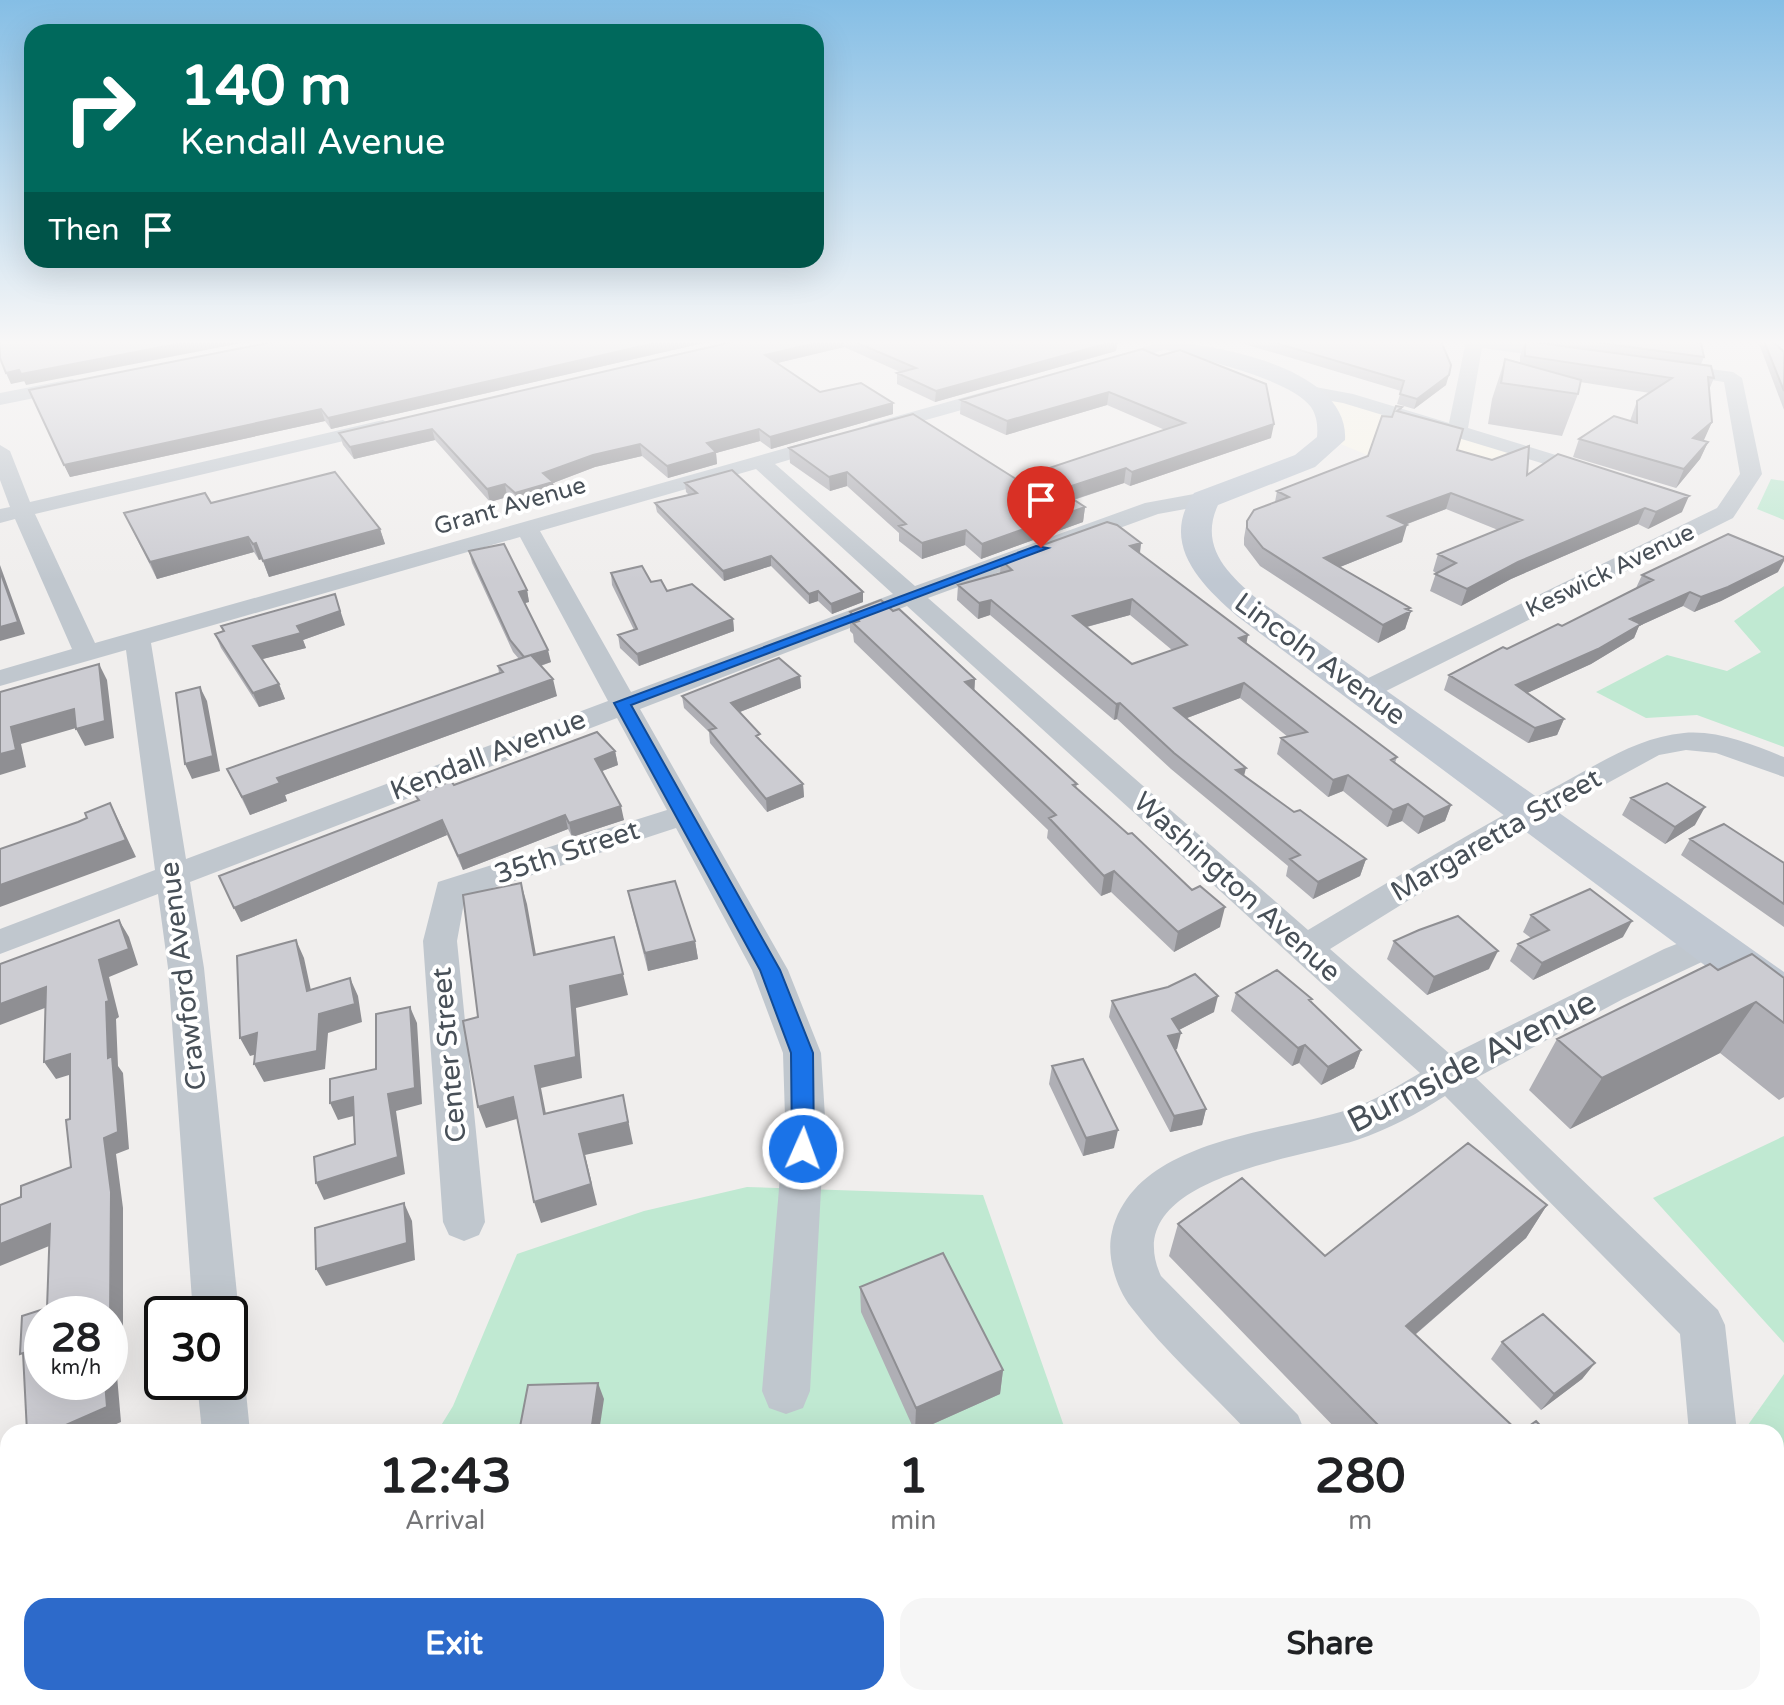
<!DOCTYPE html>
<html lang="en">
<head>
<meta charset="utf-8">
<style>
	body { margin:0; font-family:"Varela Round",sans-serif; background:#f6f6f6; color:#202124; height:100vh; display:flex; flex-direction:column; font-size:30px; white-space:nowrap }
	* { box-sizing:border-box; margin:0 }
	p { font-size:26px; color:#757577 }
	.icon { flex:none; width:44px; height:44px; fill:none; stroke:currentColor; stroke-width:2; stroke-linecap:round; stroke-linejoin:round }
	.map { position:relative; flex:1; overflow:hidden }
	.drawer { position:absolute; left:0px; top:1424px; width:1784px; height:282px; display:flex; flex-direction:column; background:#fff; border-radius:24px 24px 0 0; box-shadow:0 8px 32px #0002 }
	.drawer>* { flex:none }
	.top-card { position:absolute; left:24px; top:24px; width:800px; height:244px; border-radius:24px; box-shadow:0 8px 32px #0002; background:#00695c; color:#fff; overflow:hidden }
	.speed { position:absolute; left:24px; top:1296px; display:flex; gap:16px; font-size:40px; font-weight:700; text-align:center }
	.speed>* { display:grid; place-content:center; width:104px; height:104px; border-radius:50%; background:#fff; box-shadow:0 8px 32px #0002; line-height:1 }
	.speed small { font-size:20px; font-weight:400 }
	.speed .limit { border:4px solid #111; border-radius:12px; background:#fff; color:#111 }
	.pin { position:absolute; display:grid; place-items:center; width:68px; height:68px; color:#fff; margin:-82px -34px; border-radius:50% 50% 50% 0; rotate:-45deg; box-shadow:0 0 8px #0007 }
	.pin .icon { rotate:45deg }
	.me { position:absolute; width:88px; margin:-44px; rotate:2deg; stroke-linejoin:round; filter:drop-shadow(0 0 6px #0008) }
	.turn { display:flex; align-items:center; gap:28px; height:168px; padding:0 24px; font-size:36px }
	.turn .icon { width:104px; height:104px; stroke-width:2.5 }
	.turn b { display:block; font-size:56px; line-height:68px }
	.then { display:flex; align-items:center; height:76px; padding:0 24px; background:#0003; gap:16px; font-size:30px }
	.eta { display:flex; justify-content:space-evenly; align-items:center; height:136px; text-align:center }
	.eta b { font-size:48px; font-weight:700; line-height:56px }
	.action { display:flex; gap:16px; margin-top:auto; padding:16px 24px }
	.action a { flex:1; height:92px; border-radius:24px; background:#2d6aca; color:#fff; font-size:32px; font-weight:700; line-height:92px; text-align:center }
	.action a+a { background:#f6f6f6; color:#202124 }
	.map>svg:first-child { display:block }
</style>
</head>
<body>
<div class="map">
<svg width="1784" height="1705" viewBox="0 0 1784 1705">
	<rect width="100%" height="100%" fill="#f0eeed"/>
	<path fill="#f9f5e8" d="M1310 392 1520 451 1450 489 1331 440Z"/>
	<path fill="#c0e9d2" d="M1771 479 1784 481V520L1757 509Z
		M1784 586V747L1697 715 1646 718 1596 692 1667 655 1727 671 1761 652 1734 621Z
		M1784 1136V1343L1653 1198Z
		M747 1187 983 1195 1066 1432H437L453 1406 517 1254 644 1211Z
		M1784 1374V1691L1776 1648V1432H1743Z
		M278 1698H1081V1705H274Z
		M1137 1698H1275L1281 1705H1139Z"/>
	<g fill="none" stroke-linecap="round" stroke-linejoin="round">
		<path fill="#c0c7ce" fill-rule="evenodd" d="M1163 341 1181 344 1107 368 1098 363Z
			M1466 341H1506L1569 350 1572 354 1563 359 1482 348 1468 428 1598 468 1602 472 1598 476H1584L1343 403 1303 396 1301 392 1310 386 1353 394 1449 423Z
			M1672 364 1733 372 1742 378 1762 474 1733 518 1374 697H1354L1350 691 1354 685 1717 508 1740 474 1724 382 1666 373V365Z
			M72 379 79 381V389L0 405V393Z
			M1001 387 1008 389V397L876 434 866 428 869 424Z
			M383 420 393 426 390 430 35 514 95 643 832 435 839 437 842 441 839 445 775 464 915 586 1145 503 1205 492 1213 494 1216 499 1213 504 1158 514 928 598 1308 930C1392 880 1475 829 1561 784 1600 763 1639 737 1684 733 1719 730 1753 745 1784 757V777L1716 753 1686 750 1659 755 1520 831 1330 949 1451 1055 1664 949 1709 931 1721 935 1726 944 1721 953 1623 999 1476 1078 1718 1310 1725 1325 1737 1432H1689L1680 1334 1445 1096C1417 1114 1389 1129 1357 1140 1298 1159 1116 1178 1161 1276L1298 1415 1305 1432H1248C1210 1391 1165 1352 1131 1307 1116 1288 1106 1255 1112 1232 1135 1138 1275 1134 1350 1109 1375 1101 1397 1086 1420 1073L907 606 640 709 788 970 821 1053 825 1117 810 1391 803 1408 786 1414 769 1408 762 1391 785 1117 783 1053 752 970 676 828 465 897 457 941 485 1222 479 1235 464 1241 449 1235 443 1222 423 941 438 882 667 810 617 718 190 882 204 968 239 1314 230 1330V1314H193L168 968 158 894 0 954V929L155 870 126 650 0 686V670L72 649 15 519 0 523V509L10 507 0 480V445L10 451 30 502ZM756 469 893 594 631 692 540 531ZM520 537 608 701 186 859 151 643Z
			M230 1363 238 1366 245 1382 250 1432H202L197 1382H230Z
			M1776 1676 1784 1684V1705H1736L1734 1698H1776Z"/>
		<path fill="#c0c8d2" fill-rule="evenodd" d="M1150 341C1205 341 1350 366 1345 440L1315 467 1218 505C1198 548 1230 576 1261 602L1784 972V1017L1766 1011 1237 616C1199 583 1160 543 1194 493L1295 455 1317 437C1318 427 1317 416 1311 407 1289 377 1190 357 1153 346Z"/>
	</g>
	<path fill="#afafb5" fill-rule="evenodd" d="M278 341H712L331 429 325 421 70 477 29 390Z
		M736 341H1118L1116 351 935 402 897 384V373L900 372 844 347 777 363 820 392 893 414 771 449 760 441 716 453 717 464 668 478 642 456 595 467 553 483 556 495 517 506 507 497 490 502 435 440 354 459 343 445 339 433Z
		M1235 341H1441L1446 385 1414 409 1397 404 1401 391Z
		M1525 341H1688L1704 357 1701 364 1714 378 1709 390 1712 422 1703 440 1708 442 1700 459 1676 488 1573 457 1579 439 1630 421 1637 401 1650 393 1580 382 1578 394 1562 436 1488 424 1492 399 1505 359 1520 363V356Z
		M1758 341H1773L1784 352V410Z
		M1142 349 1271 438 1130 486 1124 483 1074 500 1085 507 1083 522 981 559 965 545 922 559 899 541V533L847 486 830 491 790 463 789 448 1016 479 1165 430 1107 405 1006 435 960 414 961 400Z
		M1402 407 1401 412 1457 450 1527 475 1682 512 1648 529 1638 524 1511 579 1461 606 1430 591 1436 573 1433 571 1438 554 1498 530 1446 509 1405 525 1402 542 1340 567 1410 608 1409 610 1411 611 1405 629 1378 643 1260 566 1244 545V538L1247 521 1275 502 1277 491 1368 456 1392 417Z
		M685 483 863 592V602L832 614 818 601 809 604 771 566 724 581 657 512 655 503 689 495 686 492Z
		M211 503 380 529 385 544 269 577 262 559 259 560 254 552 157 579 124 513Z
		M1141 543 1140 554 1247 644 1397 757 1395 763 1451 805 1445 821 1418 834 1402 821 1387 827 1343 791 1328 797 1277 754 1281 738 1288 737 1240 698 1187 718 1244 776 1294 812 1366 859 1360 876 1313 899 1286 876 1288 866 1171 769 1117 719 1114 720 990 615 978 619 957 600 958 585 1000 573 1001 560ZM1130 615 1172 650 1132 664 1087 627Z
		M469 551 527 590 529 602 525 603 551 662 541 666 557 696 285 795 287 801 250 815 227 769 499 673 498 666 519 659 513 652 472 563Z
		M1778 572 1721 601 1694 612 1683 606 1639 626 1634 638 1591 664 1527 693 1564 719 1557 735 1528 743 1444 690 1449 675 1507 649 1562 626 1636 588 1642 575Z
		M611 573 651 582 667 591 733 619 734 631 639 666 620 648 618 635 634 630 612 585Z
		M893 611 975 679 974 690 1077 784 1076 788 1220 927 1174 952 1111 892 1101 896 1047 838 1048 830 854 642 853 634 850 631V612Z
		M345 625 303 640 306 648 262 659 279 684 285 699 259 707 221 648 215 634 224 631Z
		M800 676 801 688 740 712 760 740 803 784 804 797 767 812 710 743 709 732 684 708 682 696Z
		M615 751 618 765 602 771 624 820 572 837 568 829 463 870 447 835 241 922 417 800 415 795 454 785Z
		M1631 798 1695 825 1665 844 1622 815Z
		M1690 839 1784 863V927L1681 855Z
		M628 891 695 941 698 959 648 971 632 909Z
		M1531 915 1623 937 1533 980 1510 961 1518 944 1531 938 1523 932Z
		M1394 941 1489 969 1427 995 1387 959Z
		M1718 970 1784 978V1097L1779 1100 1720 1053 1570 1129 1529 1090 1557 1039Z
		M1236 993 1311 1002 1361 1050 1354 1068 1321 1085 1299 1063 1292 1066 1231 1011Z
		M1112 1001 1214 1012 1179 1030 1177 1049 1175 1050 1206 1109 1202 1125 1170 1132 1109 1017Z
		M1052 1066 1114 1148 1083 1156 1049 1084Z
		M1547 1205 1526 1238 1415 1335 1519 1432H1339L1169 1256 1178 1224 1325 1256Z
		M860 1287 1003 1370 1000 1394 915 1432 861 1312Z
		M1502 1342 1595 1363 1582 1379 1541 1410 1491 1359Z
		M1596 1698H1700L1707 1705H1602Z"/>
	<path fill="#8f8f93" d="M193 341H252L26 385 21 374Z
		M664 341H712L331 429 328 418Z
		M825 341H843L844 347 765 366V355Z
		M1118 341 1116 351 935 402 936 391Z
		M19 370 25 381 11 384 6 373Z
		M1449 375 1446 385 1414 409 1417 399Z
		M1109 392 1107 405 1006 435 1007 421Z
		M893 403V414L771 449 770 437Z
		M321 409 325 421 70 477 64 465Z
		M1712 422 1704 440 1685 455 1693 438Z
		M1274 424 1271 438 1130 486 1132 472Z
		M432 429 435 440 354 459 350 447Z
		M759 429 760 441 716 453 717 464 668 478 667 466 707 443Z
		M1708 442 1700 459 1676 488 1684 469Z
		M640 444 642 456 595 467 553 483 556 495 517 506 515 493 543 473 593 455Z
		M1126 468 1124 483 1057 505 1059 490Z
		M847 472V486L830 491 829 477Z
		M505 484 507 497 490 502 487 489Z
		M1451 493 1446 509 1383 533 1388 516Z
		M1689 496 1682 512 1648 529 1656 512Z
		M1085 507 1083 522 981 559 982 544Z
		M1645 508 1638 524 1511 579 1461 606 1467 589 1518 562Z
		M1407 525 1402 542 1320 575 1324 558Z
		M380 529 385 544 269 577 263 561Z
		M966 530 965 545 922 559V543Z
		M248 537 254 552 157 579 150 562Z
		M256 543 262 559 259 560 253 544Z
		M1141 543 1139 558 1130 546Z
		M771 556V566L724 581 723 571Z
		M1784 559V561L1778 572 1721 601 1694 612 1701 597Z
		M0 565 25 634 0 641Z
		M527 590 529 602 521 604 519 592Z
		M818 591V601L809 604V594Z
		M863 592V602L832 614 831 604Z
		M1690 592 1683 606 1639 626 1634 638 1591 664 1510 701 1516 685 1630 619Z
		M335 594 345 625 303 640 306 648 259 660 253 646 297 626Z
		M1132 599 1130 615 1071 631 1073 616Z
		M991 600 990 615 978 619 979 603Z
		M1410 608 1408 613 1411 611 1405 629 1378 643 1383 625Z
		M733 619 734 631 639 666 637 654Z
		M1248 635 1245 651 1239 638Z
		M548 650 551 662 527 670 525 658Z
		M99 664 107 680 114 738 85 746 76 729Z
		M800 676 801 688 732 715 731 703Z
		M553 679 557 696 285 795 287 801 250 815 242 797 277 778Z
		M975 679 974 698 965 682Z
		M1244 683 1240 698 1171 724 1174 708Z
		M279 684 285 699 259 707 253 693Z
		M200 687 207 701 220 771 192 779 185 764Z
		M1120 703 1117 719 1114 720 1116 704Z
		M74 709 83 726 21 744 26 767 0 775V754L11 727Z
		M1564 719 1557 735 1528 743 1535 728Z
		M615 751 618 765 597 773 595 759Z
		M1246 768 1242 784 1236 770Z
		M1348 775 1343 791 1328 797 1333 780Z
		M803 784 804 797 767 812 766 799Z
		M110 803 119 821 136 857 0 907V885Z
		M1408 804 1402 821 1387 827 1393 810Z
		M1451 805 1445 821 1418 834 1424 817Z
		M621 806 624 820 572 837 569 823Z
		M1705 807 1695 825 1665 844 1675 827Z
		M565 815 568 829 463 870 458 856Z
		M442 820 447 835 241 922 234 908Z
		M1366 859 1360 876 1313 899 1318 882Z
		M1114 871 1111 892 1101 896 1104 876Z
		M521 883 527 904 540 977 534 955Z
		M1225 907 1220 927 1174 952 1178 932Z
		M119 920 129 937 138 965 109 977 119 1017 116 1019 118 1066 123 1073 129 1149 116 1154 123 1208V1337L114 1341 121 1422 98 1432H50L105 1382H110V1320L104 1138 108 1058 99 960Z
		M1632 921 1623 937 1533 980 1542 963Z
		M296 940 304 958 315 1009 307 991Z
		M695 941 698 959 648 971 645 953Z
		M1498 951 1489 969 1427 995 1434 977Z
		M623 974 628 995 576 1008 582 1078 541 1088 550 1135 544 1114 535 1066 570 986Z
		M350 978 358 996 362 1022 328 1033 325 1069 264 1082 254 1064 319 1014Z
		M46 987 58 1003 0 1025V1004Z
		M1218 996 1214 1012 1169 1035 1172 1019Z
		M1756 1002 1720 1053 1570 1129 1602 1078Z
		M410 1007 417 1023 422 1104 396 1111 405 1174 324 1200 316 1183 398 1157 388 1094Z
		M257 1033 267 1051 250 1056 240 1038Z
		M1181 1033 1177 1049 1164 1053 1168 1036Z
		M1305 1045 1299 1063 1292 1066 1298 1048Z
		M1361 1050 1354 1068 1321 1085 1328 1067Z
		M70 1054 82 1071 56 1079 44 1062Z
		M623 1095 633 1144 585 1155 597 1205 541 1223 534 1202 579 1134Z
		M353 1097 361 1114 338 1120 330 1103Z
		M513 1097 520 1118 486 1128 478 1107Z
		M1206 1109 1202 1125 1170 1132 1174 1116Z
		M1118 1130 1114 1148 1083 1156 1086 1138Z
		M404 1203 412 1221 415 1260 326 1286 316 1269Z
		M1547 1205 1526 1238 1389 1357 1406 1326Z
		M50 1224 64 1240 0 1266V1244Z
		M1595 1363 1582 1379 1541 1410 1554 1394Z
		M1003 1370 1000 1394 915 1432 916 1408Z
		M598 1383 604 1399 599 1432H591Z"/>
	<path fill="#ccccd2" stroke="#8f8f93" stroke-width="2" fill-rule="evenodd" d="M0 341H193L21 374 19 370 6 373 0 358Z
		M278 341H664L328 418 321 409 64 465 29 390Z
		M736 341H825L765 355 820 392 861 383 893 403 770 437 759 429 707 443 716 452 667 466 640 444 593 455 543 473 553 482 515 493 505 484 487 489 432 429 350 447 339 433Z
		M853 341H1116L936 391 897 373 916 368Z
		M1269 341H1441L1451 365 1449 375 1417 399 1400 394 1404 381Z
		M1525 341 1711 366 1714 378 1708 377 1712 422 1693 438 1708 442 1684 469 1579 439 1614 416 1637 423V401L1672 378 1525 356Z
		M1586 341H1688L1701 343 1704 357Z
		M1764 341H1773L1784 352V391Z
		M1142 349 1159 356 1180 350 1266 384 1274 424 1132 472 1126 468 1059 490 1085 507 982 544 966 530 922 543 899 526 906 524 847 472 829 477 789 448 913 414 1016 479 1185 423 1109 392 1007 421 961 400Z
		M1505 359 1581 380 1578 394 1501 383Z
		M1396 406 1402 407 1397 411 1463 429 1457 450 1492 460 1529 446 1527 475 1558 454 1689 496 1656 512 1645 508 1518 562 1467 589 1435 574 1456 563 1438 554 1522 520 1451 493 1388 516 1407 525 1324 558 1410 608 1406 609 1411 611 1383 625 1263 548 1247 528V521L1254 510 1289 497 1277 491 1368 456 1382 416 1392 417Z
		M732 470 863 592 831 604 818 591 809 594 771 556 723 571 655 503 697 493 685 483Z
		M335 472 380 529 263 561 256 543 253 544 248 537 150 562 124 513 205 493 211 503Z
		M1107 522 1117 525 1141 543 1130 546 1248 635 1239 638 1397 757 1391 760 1451 805 1424 817 1408 804 1393 810 1348 775 1333 780 1281 738 1307 732 1244 683 1174 708 1246 768 1236 770 1294 812 1300 810 1366 859 1318 882 1290 859 1300 855 1174 753 1120 703 1116 704 991 600 979 603 958 585 1012 570 1001 560ZM1132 599 1187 645 1132 664 1073 616Z
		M1728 534 1784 557V559L1728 587 1701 597 1690 592 1630 619 1641 624 1598 649 1516 685 1564 719 1535 728 1449 675 1503 647 1507 649 1558 624 1562 626 1653 580 1642 575Z
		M504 544 527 590 519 592 548 650 524 657 510 640 469 551Z
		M642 566 651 582 661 580 667 591 692 584 733 619 637 654 618 635 637 629 611 573Z
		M0 571 18 622 0 627Z
		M335 594 340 611 297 626 301 633 253 646 279 684 253 693 215 634 224 631 221 626Z
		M881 600 893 611 899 609 975 679 965 682 1077 784 1073 785 1128 834 1132 833 1192 890 1200 886 1225 907 1178 932 1114 871 1104 876 1049 818 1056 815 853 623 859 621 850 612Z
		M531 655 553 679 277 778 280 783 242 797 227 769 503 672 498 666Z
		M779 658 800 676 731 703 760 734 756 736 803 784 766 799 709 730 716 728 682 696Z
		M99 664 105 721 76 729 74 709 11 727 16 750 0 754V692Z
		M200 687 213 756 185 764 176 693Z
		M597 732 615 751 595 759 621 806 569 823 565 815 458 856 442 820 234 908 219 876 419 800 415 795 451 781 454 785Z
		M1667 783 1705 807 1675 827 1631 798Z
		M110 803 126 840 0 885V849L78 822 87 818 85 813Z
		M1724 824 1784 863V904L1690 839Z
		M675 881 695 941 645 953 628 891Z
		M521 883 534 955 614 937 623 974 570 986 576 1057 535 1066 544 1114 623 1095 628 1122 579 1134 591 1184 534 1202 513 1097 478 1107 463 1021 478 1017 463 895Z
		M1590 889 1632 921 1542 963 1518 944 1549 930 1531 915Z
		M1458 916 1498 951 1434 977 1394 941 1419 930Z
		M119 920 129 949 99 960 109 1001 106 1002 108 1058 112 1056 118 1132 104 1138 111 1192 110 1320V1314H42V1382H105L107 1407 50 1432H27L23 1353 20 1354 22 1316 47 1308 50 1224 0 1244V1205L21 1197V1186L71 1167 66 1120 70 1119V1054L44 1062 46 987 0 1004V964Z
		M296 940 307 991 350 978 355 1004 319 1014 317 1051 254 1064 257 1033 240 1038 237 956Z
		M1752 954 1784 978V1023L1756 1002 1602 1078 1557 1039 1710 964 1718 970Z
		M1277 970 1312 999 1309 1000 1361 1050 1328 1067 1305 1045 1298 1048 1236 993Z
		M1195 974 1218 996 1172 1019 1181 1033 1168 1036 1206 1109 1174 1116 1112 1001 1168 987Z
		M410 1007 415 1088 388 1094 398 1157 316 1183 314 1157 355 1144 353 1097 330 1103V1079L376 1069V1014Z
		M1083 1059 1118 1130 1086 1138 1052 1066Z
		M1468 1143 1547 1205 1406 1326 1519 1432H1488L1485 1428 1482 1432H1385L1178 1224 1242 1178 1325 1256Z
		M404 1203 407 1243 316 1269 315 1228Z
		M943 1253 1003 1370 916 1408 860 1287Z
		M1543 1314 1595 1363 1554 1394 1502 1342Z
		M598 1383 591 1432H519L528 1385Z
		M1536 1421 1546 1432H1521Z
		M1637 1698H1700L1707 1705H1644Z"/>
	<linearGradient id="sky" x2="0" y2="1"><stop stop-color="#85bee5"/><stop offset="0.59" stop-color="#f8f7f7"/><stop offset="1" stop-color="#f8f7f7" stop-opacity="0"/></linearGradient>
	<rect width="1784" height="580" fill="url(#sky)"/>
	<path fill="#1a73e8" stroke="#114b97" stroke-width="2" d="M1036 546 1048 548 631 705 780 970 813 1053 814 1149 811 1155 803 1158 795 1155 792 1149 791 1053 760 970 614 703Z"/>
	<g text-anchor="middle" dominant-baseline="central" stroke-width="8" stroke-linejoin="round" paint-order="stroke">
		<g font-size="24" fill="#485058" stroke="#fff">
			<text transform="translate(510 506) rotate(-16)">Grant Avenue</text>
			<text transform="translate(1610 571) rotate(-26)">Keswick Avenue</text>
		</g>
		<g font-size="28" fill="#485058" stroke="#fff">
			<text transform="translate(1320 659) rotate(36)">Lincoln Avenue</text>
			<text transform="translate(488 755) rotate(-21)">Kendall Avenue</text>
			<text transform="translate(1496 835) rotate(-30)">Margaretta Street</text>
			<text transform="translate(567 852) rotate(-18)">35th Street</text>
			<text transform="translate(1237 887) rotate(42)">Washington Avenue</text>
			<text transform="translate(183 976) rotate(-97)">Crawford Avenue</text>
			<text transform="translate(449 1055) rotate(-95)">Center Street</text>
		</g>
		<g font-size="34" fill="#485058" stroke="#fff">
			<text transform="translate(1472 1062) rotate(-27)">Burnside Avenue</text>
		</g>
	</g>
</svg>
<div class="speed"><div>28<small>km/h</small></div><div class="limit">30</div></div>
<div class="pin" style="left:1041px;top:548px;background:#d93025"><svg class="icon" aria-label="arrive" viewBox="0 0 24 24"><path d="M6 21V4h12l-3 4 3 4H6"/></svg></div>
<svg class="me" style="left:803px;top:1149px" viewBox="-20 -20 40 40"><circle r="17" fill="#1a73e8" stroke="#fff" stroke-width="3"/><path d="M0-11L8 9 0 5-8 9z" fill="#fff"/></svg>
<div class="top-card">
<div class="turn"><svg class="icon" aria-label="right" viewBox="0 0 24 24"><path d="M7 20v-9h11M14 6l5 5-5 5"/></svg><div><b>140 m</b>Kendall Avenue</div></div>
<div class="then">Then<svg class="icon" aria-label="arrive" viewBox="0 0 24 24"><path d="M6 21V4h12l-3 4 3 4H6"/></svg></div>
</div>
<section class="drawer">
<div class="eta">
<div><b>12:43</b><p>Arrival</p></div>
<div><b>1</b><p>min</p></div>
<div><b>280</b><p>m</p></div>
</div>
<div class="action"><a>Exit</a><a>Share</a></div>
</section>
</div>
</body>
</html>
